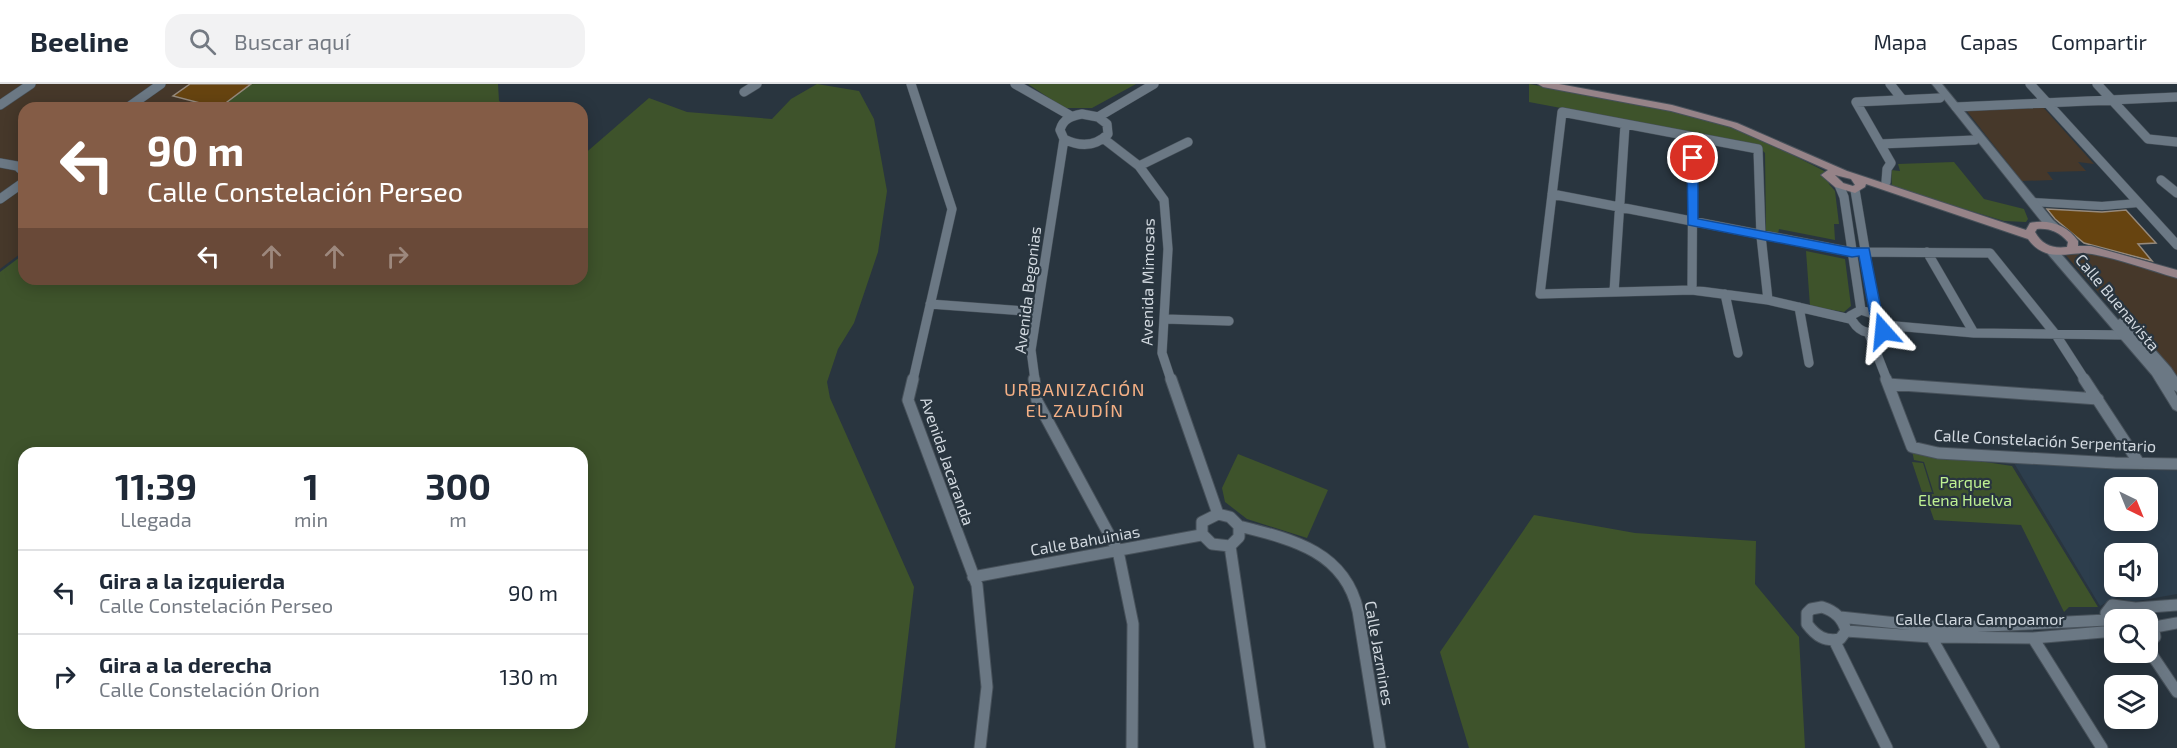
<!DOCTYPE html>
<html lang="es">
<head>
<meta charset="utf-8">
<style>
	body { margin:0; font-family:"Exo 2",sans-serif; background:#f2f2f3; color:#1f2937; height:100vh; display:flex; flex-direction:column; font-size:22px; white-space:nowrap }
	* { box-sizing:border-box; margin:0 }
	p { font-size:20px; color:#747a83 }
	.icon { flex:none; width:33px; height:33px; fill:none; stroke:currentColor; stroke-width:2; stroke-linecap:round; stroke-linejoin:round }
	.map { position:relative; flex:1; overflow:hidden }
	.panel { position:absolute; left:18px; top:363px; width:570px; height:282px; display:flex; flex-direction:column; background:#fff; border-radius:18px; box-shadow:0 3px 15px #0003 }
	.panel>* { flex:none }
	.guide { position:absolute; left:18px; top:18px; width:570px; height:183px; border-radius:18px; box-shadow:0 3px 15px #0003; background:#845c46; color:#fff; overflow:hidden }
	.needle { width:39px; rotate:137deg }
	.tools { position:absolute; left:2104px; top:393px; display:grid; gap:12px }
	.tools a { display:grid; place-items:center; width:54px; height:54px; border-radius:12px; background:#fff; box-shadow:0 3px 15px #0003; font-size:30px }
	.pin { position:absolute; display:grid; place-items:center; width:51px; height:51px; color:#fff; margin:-26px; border:3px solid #fff; border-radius:50%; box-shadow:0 2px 6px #0007 }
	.me { position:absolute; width:66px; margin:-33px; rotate:342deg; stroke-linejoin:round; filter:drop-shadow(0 0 4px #0008) }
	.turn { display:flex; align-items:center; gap:21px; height:126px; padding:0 30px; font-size:27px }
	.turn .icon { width:78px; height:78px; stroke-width:2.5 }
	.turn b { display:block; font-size:42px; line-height:51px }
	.lanes { display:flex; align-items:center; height:57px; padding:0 30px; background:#0003; justify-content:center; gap:30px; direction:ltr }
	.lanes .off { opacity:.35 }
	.eta { display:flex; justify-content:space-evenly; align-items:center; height:102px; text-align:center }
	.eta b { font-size:36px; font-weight:700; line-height:42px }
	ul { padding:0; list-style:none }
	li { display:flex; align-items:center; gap:18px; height:84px; padding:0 30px; border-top:2px solid #e0e1e3 }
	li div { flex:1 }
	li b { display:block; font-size:22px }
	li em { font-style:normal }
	header { display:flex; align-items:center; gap:36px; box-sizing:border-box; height:84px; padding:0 30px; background:#fff; border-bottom:2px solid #e0e1e3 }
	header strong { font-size:28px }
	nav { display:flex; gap:33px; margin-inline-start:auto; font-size:21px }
	.search { width:420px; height:54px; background:#f2f2f3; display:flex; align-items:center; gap:15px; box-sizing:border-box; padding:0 21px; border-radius:18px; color:#747a83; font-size:22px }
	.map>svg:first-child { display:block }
</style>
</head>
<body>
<header>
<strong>Beeline</strong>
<div class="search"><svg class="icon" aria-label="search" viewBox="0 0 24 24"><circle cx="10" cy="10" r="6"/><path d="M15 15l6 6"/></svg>Buscar aquí</div>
<nav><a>Mapa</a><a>Capas</a><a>Compartir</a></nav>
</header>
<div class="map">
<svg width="2177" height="664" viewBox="0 0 2177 664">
	<rect width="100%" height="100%" fill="#29353f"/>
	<path fill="#2d3e4d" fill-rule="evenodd" d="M2014 379 2177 387V510L2132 518 2117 513 2100 522ZM2115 404H2148V436H2115ZM2115 470H2148V502H2115Z"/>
	<path fill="#46382a" d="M0 0H247L215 24H24V167L0 185Z
		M2043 23 2094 80 2078 78 2086 87 2047 88 2053 96 2022 97 1966 26Z
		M2091 166 2177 190V303L2167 287 2063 168Z"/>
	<path fill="#3e532b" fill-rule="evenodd" d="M251 0H498L499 17 511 24H219Z
		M817 0 859 7 874 35 887 107 878 168 854 239 838 265 827 298 830 314 914 503 895 664H0V188L24 170V195H582V72L649 14 687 28 772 35 791 15ZM24 369H582V639H24Z
		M1028 0H1136L1092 24H1064Z
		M1529 0C1602 13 1679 21 1748 50 1775 61 1800 75 1826 88L1829 100 1835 107 1839 140H1834L1835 156 1779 145 1778 150 1766 148 1765 69 1757 61 1529 18Z
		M1954 78 1984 115 2024 125 2028 135 2026 138 2004 137 1892 103 1891 86 1900 87 1898 80Z
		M1806 167 1845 175 1851 222 1844 228 1810 222Z
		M1912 367 2012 382 2098 523H2069L2064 528 2021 441 1934 436 1925 410H1934L1924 378 1914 376Z
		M1238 370 1328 406 1307 454 1247 435 1225 418 1222 404Z
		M1912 378 1923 379 1932 408H1922Z
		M1534 431 1635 449 1756 457 1755 500 1799 553 1805 664H1469L1440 568Z"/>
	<path fill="#674410" stroke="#968a7d" stroke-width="1.5" d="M190 0H251L219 24 173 12Z
		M2047 125 2102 128 2126 126 2156 159 2138 160 2152 177 2084 159 2055 135Z"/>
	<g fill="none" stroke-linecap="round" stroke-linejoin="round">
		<defs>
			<path id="pedestrian" d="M2032 118 2102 122 2138 119"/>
			<path id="minor-far1" d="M911 0 952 125 913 296
				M1015 0 1071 32
				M1890 0 1902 15
				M2030 0 2177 161
				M2097 0 2148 55 2177 58
				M744 8 757 0
				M0 21 31 0
				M1956 23 2177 13
				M127 24 161 0
				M1562 28 1758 65 1761 152 1768 216 1692 206 1540 210Z
				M1082 30 1098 33 1107 40 1108 50C1095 63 1080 63 1064 55L1060 46C1063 35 1071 32 1082 30Z
				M1098 33 1154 0
				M1104 55 1139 82 1164 116 1168 165 1162 269 1171 296
				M1880 60 1975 56
				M0 79 17 82 24 88
				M1139 82 1188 58
				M2161 96 2177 109
				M1886 98 1887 85 1891 79 1856 18 1940 14
				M1839 101 1844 113 1861 226
				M1855 106 1876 231
				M1552 110 1852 168 1990 169 2056 251 2085 296
				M0 115 24 98
				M1927 168 1974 249
				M1692 206 1693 53
				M1614 208 1625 41
				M1725 210 1738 269
				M1768 216 1850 235
				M930 220 1037 228
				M1799 223 1809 279
				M1861 226 1876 231 1884 241 1883 247C1867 251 1857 248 1850 232Z
				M1165 235 1229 237
				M1884 241 1974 249 2125 251
				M1869 250 1887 296
				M1035 296 1031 266 1064 55"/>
			<path id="minor" d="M913 295 908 316 977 501 987 603 980 664
				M1034 295 1037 317 1118 467 1133 540 1132 664
				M1171 295 1218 430
				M1886 295 1912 363 1938 369 2115 379 2177 380
				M2084 295 2139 379
				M1888 300 2098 315
				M1218 430 1230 433 1239 442V453L1230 462 1212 460 1202 450V438Z
				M1239 442C1291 455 1345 467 1358 527L1380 664
				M1230 462 1260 664
				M973 493 1201 451
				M1822 523C1835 527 1843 534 1846 547L1840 555C1825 558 1816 552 1807 540V529L1811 525Z
				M2136 524 2177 521
				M1840 533 1925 542 1967 543 2107 536
				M2110 540 2106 529 2112 521 2135 524 2153 539 2155 553 2148 559
				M2155 543 2177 539
				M1846 547 1931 553 2033 554 2115 547
				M1931 553 1994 664
				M2033 554 2102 664
				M1834 556 1887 664
				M2148 565 2177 608"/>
			<path id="tertiary" d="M1932 0H1942L2053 136 2062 144 2061 147H2053L2045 142Z
				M2052 163 2056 164 2118 236 2123 233 2127 234 2171 284 2177 293V308L2174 306 2177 312V327L2173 325 2152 291 2048 170 2047 167 2048 164Z"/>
			<path id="secondary" d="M1538 0H1559L1672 21 1737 39 1847 87 2026 146 2030 139C2049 135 2067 141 2078 157V162H2091L2177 186V194C2149 186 2120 175 2092 170 2076 167 2062 174 2046 169 2038 166 2033 162 2028 155L1866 100 1865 103 1855 109 1835 103 1821 91 1828 86 1731 43 1671 27 1543 3ZM1835 91 1851 95 1855 101 1853 102 1843 99ZM2037 145C2050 144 2059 148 2068 158L2067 163C2053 165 2042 161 2035 148Z"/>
		</defs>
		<use href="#pedestrian" stroke="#47515a" stroke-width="9"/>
		<use href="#minor-far1" stroke="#47515a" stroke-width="10"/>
		<use href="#minor" stroke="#47515a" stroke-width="13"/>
		<use href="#tertiary" stroke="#47515a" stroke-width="2"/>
		<use href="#secondary" stroke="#47515a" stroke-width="2"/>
		<use href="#pedestrian" stroke="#6b7884" stroke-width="8"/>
		<use href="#minor-far1" stroke="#6b7884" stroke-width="9"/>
		<use href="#minor" stroke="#6b7884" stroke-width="11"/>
		<use href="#tertiary" fill="#6b7884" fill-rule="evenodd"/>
		<use href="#secondary" fill="#968388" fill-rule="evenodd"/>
	</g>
	<path fill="#1a73e8" stroke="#114b97" stroke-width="1.5" d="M1693 71 1698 74V135L1852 164H1869L1882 230 1890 241 1888 250H1878L1877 242 1870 231 1859 172 1852 173 1688 141 1687 74Z"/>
	<g text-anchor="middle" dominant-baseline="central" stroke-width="4.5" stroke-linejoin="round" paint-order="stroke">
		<g font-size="16" fill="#d1d8df" stroke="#29353f">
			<text transform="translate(1147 198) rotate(-89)">Avenida Mimosas</text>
			<text transform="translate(1027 206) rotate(-83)">Avenida Begonias</text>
			<text transform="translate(2118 218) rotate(50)">Calle Buenavista</text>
			<text transform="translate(2045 356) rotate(3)">Calle Constelación Serpentario</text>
			<text transform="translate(948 377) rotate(71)">Avenida Jacaranda</text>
			<text transform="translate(1085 456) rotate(-10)">Calle Bahuinias</text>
			<text x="1980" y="534">Calle Clara Campoamor</text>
			<text transform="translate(1380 569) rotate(80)">Calle Jazmines</text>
		</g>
		<g font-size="16" fill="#bef092" stroke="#29353f">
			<text x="1965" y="397">Parque<tspan x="1965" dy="18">Elena Huelva</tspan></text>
		</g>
		<g font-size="18" letter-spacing="1.5" fill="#f5b085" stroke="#29353f">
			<text x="1075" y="305">URBANIZACIÓN<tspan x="1075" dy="21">EL ZAUDÍN</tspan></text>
		</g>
	</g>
</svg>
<div class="tools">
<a><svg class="needle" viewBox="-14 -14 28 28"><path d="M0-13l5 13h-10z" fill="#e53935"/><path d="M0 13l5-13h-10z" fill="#747a83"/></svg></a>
<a><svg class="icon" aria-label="sound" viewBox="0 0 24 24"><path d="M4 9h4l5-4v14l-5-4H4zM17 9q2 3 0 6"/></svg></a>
<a><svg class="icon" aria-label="search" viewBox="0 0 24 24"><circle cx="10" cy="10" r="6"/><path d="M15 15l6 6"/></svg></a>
<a><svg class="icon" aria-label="layers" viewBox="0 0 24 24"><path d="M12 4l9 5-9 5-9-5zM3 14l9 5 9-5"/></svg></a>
</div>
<div class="pin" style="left:1693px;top:74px;background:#d93025"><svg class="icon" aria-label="arrive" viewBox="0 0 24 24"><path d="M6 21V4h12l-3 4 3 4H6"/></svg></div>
<svg class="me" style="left:1883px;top:247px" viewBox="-20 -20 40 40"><path d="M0-17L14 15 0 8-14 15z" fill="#1a73e8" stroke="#fff" stroke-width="4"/></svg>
<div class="guide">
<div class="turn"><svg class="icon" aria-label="left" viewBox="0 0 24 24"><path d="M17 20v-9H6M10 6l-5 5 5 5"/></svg><div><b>90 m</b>Calle Constelación Perseo</div></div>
<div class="lanes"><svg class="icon" aria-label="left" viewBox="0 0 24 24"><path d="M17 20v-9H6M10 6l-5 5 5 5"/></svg><svg class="icon off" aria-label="ahead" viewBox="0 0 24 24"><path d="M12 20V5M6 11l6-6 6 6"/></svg><svg class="icon off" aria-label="ahead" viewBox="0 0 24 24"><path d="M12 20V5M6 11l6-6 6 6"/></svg><svg class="icon off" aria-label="right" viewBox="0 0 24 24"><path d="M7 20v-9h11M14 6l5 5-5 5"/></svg></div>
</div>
<section class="panel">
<div class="eta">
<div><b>11:39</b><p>Llegada</p></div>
<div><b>1</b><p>min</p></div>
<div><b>300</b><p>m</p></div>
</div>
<ul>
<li><svg class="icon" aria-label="left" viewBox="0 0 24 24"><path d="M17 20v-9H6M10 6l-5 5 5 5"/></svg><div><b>Gira a la izquierda</b><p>Calle Constelación Perseo</p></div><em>90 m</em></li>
<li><svg class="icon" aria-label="right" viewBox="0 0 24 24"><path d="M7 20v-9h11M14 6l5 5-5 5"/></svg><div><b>Gira a la derecha</b><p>Calle Constelación Orion</p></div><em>130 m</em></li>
</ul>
</section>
</div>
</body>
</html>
